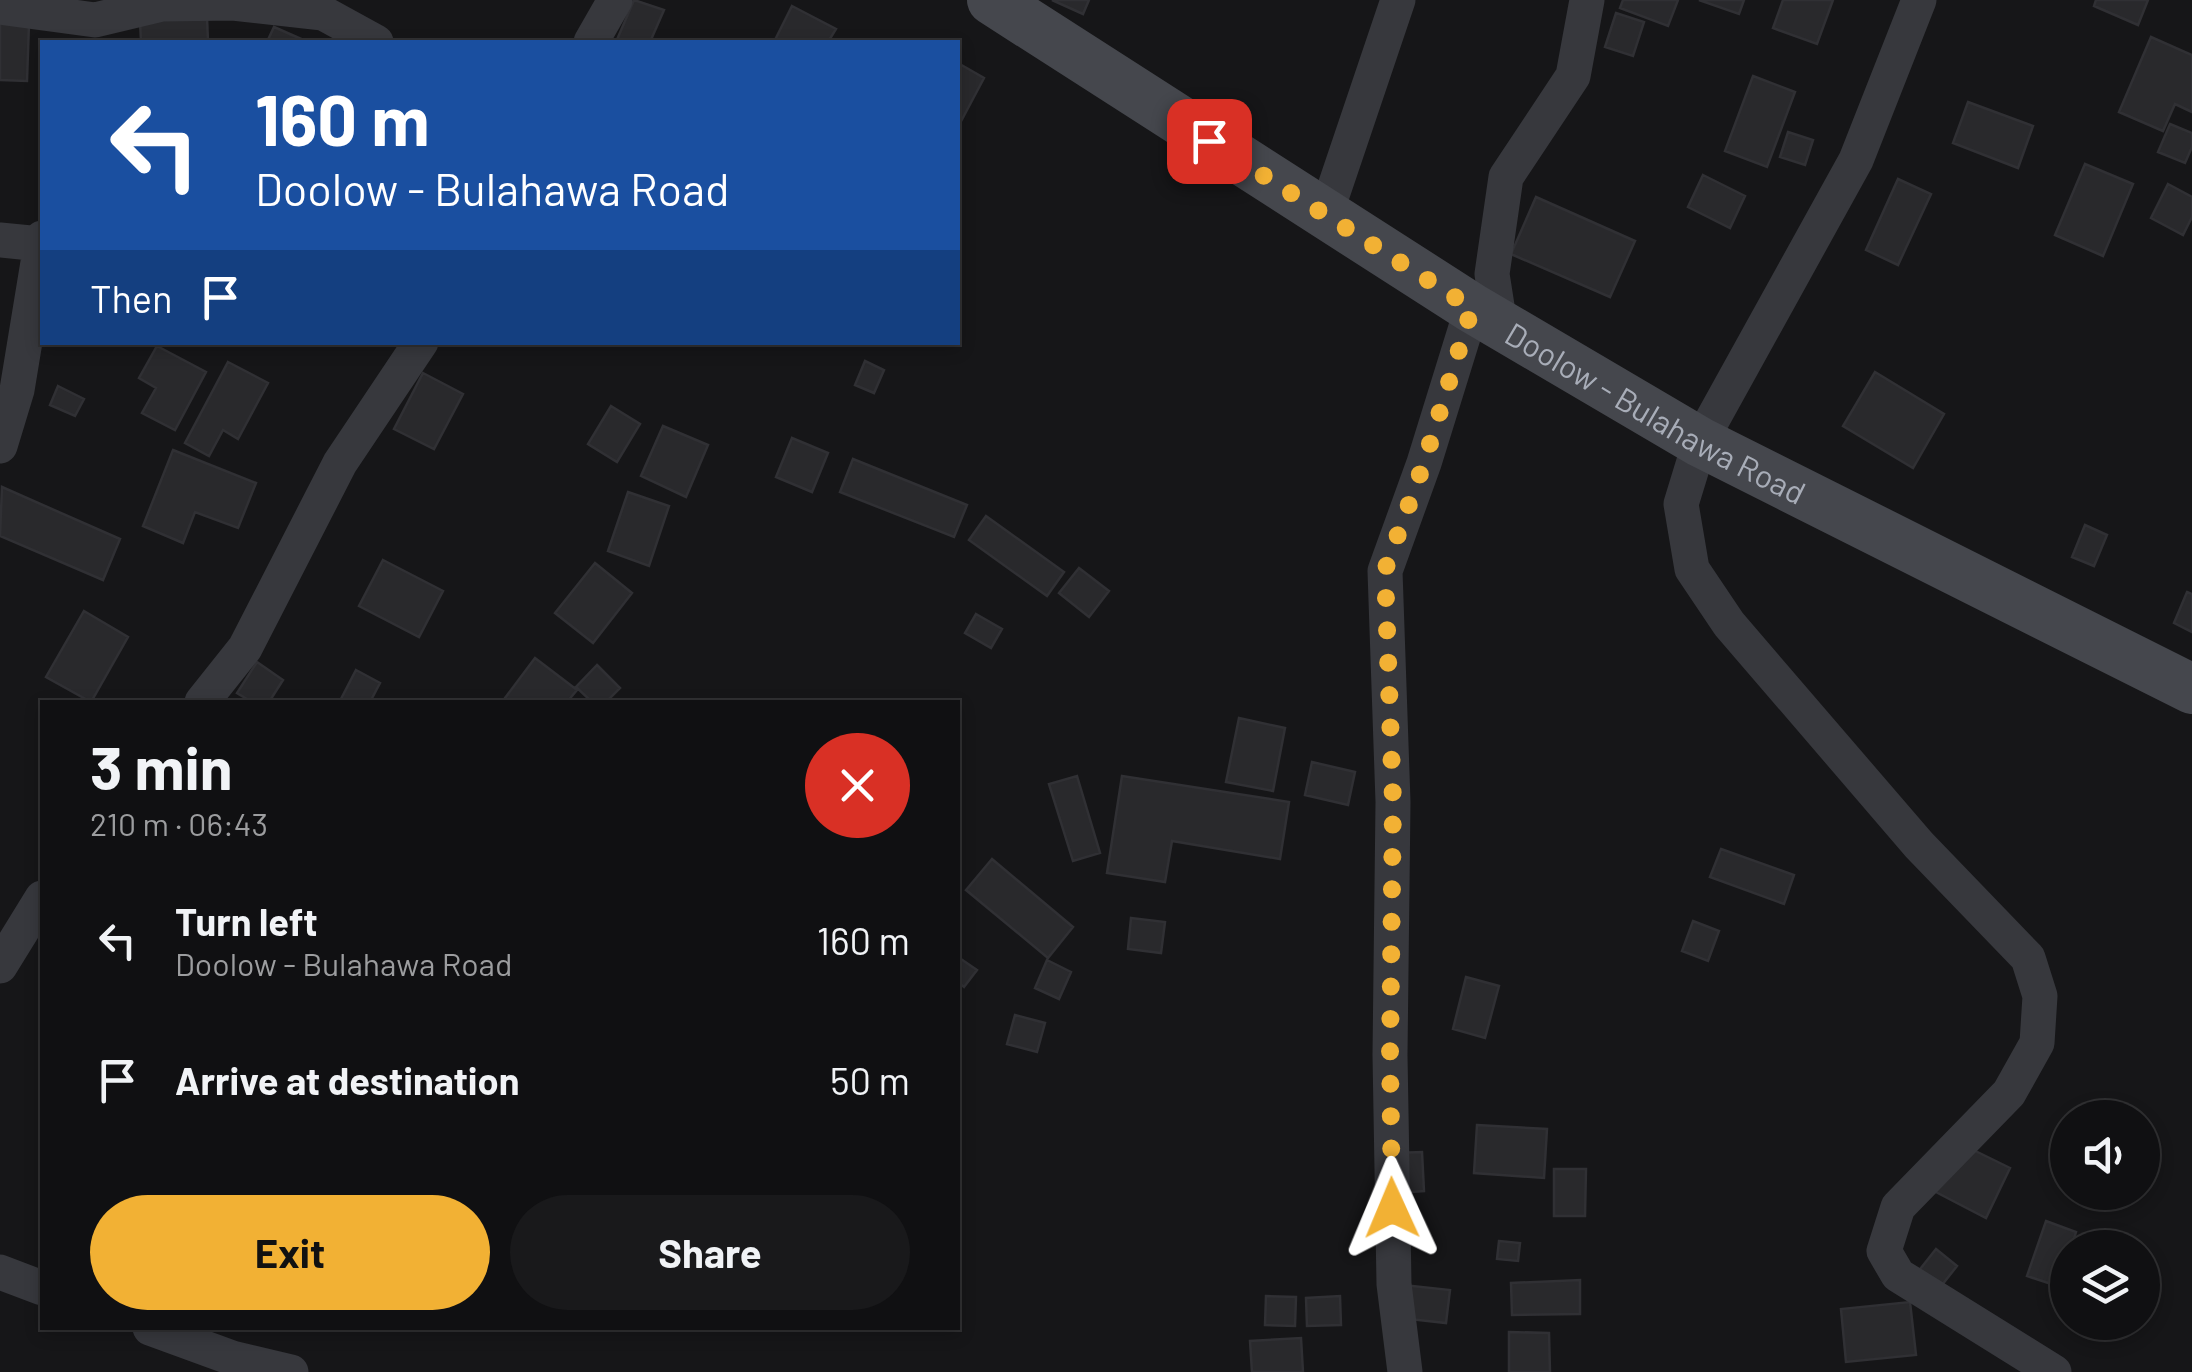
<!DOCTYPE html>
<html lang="en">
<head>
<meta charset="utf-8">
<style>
	body { margin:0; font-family:Barlow,sans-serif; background:#19191b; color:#f1f3f6; height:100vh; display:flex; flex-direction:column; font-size:38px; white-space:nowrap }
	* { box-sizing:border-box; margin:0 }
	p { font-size:32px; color:#9c9d9f }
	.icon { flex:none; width:55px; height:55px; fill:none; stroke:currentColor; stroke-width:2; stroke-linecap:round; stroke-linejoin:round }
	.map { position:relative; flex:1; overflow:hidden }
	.drawer { position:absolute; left:40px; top:700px; width:920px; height:630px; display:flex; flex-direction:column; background:#101012; border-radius:0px; box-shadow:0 5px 15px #0003,0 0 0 2px #303032 }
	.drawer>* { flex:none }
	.top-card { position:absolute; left:40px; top:40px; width:920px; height:305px; border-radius:0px; box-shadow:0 5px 15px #0003,0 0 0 2px #303032; background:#1a4fa0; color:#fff; overflow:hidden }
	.fabs { position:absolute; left:2050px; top:1100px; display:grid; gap:20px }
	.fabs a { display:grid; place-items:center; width:110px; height:110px; border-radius:50%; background:#101012; box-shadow:0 5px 15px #0003,0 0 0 2px #303032; font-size:50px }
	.pin { position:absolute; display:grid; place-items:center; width:85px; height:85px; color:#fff; margin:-42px; border-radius:20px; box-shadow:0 5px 15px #0006 }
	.me { position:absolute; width:110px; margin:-55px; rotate:359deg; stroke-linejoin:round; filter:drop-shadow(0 0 8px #0008) }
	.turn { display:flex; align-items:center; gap:35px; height:210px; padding:0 50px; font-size:45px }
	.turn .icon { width:130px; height:130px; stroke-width:2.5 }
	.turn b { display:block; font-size:70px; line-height:85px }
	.then { display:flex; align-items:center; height:95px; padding:0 50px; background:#0003; gap:20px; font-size:38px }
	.round { display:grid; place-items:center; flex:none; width:105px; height:105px; border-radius:52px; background:#19191b }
	.head { display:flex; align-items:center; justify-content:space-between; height:170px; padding:0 50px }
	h1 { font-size:60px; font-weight:700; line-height:75px }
	.action { display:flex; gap:20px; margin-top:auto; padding:20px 50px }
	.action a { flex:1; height:115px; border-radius:60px; background:#f2b134; color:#111; font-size:40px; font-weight:700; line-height:115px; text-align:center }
	.action a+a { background:#19191b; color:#f1f3f6 }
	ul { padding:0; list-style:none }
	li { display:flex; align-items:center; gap:30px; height:140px; padding:0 50px }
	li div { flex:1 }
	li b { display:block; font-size:38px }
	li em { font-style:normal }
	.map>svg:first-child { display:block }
</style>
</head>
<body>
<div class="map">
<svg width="2192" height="1372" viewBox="0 0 2192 1372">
	<rect width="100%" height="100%" fill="#161618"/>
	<path fill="#29292c" stroke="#303034" stroke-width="2.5" d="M634 0 664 10 650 42H616Z
		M1052 0H1089L1083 14Z
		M1623 0H1678L1668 26 1620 8Z
		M1699 0H1744L1739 14Z
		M1783 0H1833L1817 44 1773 28Z
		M2096 0H2148L2138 25 2094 6Z
		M792 6 836 29 828 42H774Z
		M1616 13 1644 22 1633 56 1605 47Z
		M207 17 208 42H141L140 21Z
		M0 21 29 23 27 81 0 80Z
		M274 27 308 42H267Z
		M2151 37 2192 55V112L2175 104 2163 131 2119 112Z
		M958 63 984 78 958 127Z
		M1753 76 1795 92 1767 167 1725 151Z
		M1968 102 2033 126 2018 168 1953 143Z
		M2170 124 2192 133V147L2185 163 2158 152Z
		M1788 132 1813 140 1805 165 1780 157Z
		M2085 164 2133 184 2103 256 2055 235Z
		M1703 175 1745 196 1730 228 1688 207Z
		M1898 179 1931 194 1898 265 1866 250Z
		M2168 184 2192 197V217L2183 235 2151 218Z
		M1536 197 1635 241 1610 297 1511 254Z
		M157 346 206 372 175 430 142 413 156 388 139 378Z
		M865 361 884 370 874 393 855 385Z
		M228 362 268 383 238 439 223 430 209 456 185 443Z
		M1875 372 1944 414 1913 468 1843 426Z
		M423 373 463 394 434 449 394 429Z
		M58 386 84 399 75 416 50 405Z
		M611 406 640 424 617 462 588 444Z
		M663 426 708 445 686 497 641 476Z
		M792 438 828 453 812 492 776 477Z
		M173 450 256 483 238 528 195 512 183 543 143 526Z
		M853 459 967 505 954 537 840 492Z
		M2 487 120 539 103 580 0 536Z
		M628 492 669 506 649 566 608 551Z
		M986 516 1064 572 1047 596 969 540Z
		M2085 525 2107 535 2094 566 2072 557Z
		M383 560 443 591 419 637 359 606Z
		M595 563 632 593 593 643 555 613Z
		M1079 568 1109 591 1089 617 1059 593Z
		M2187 592 2192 594V632L2174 623Z
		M84 611 128 637 91 702 46 677Z
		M976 614 1002 629 991 648 965 633Z
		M535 658 577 690 567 702H502Z
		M257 662 283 680 269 702H252L237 693Z
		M597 665 620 688 606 702H592L576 687Z
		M356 670 380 683 370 702H348L341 699Z
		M1239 718 1285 728 1273 791 1226 782Z
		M1312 762 1355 772 1348 805 1305 795Z
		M1077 776 1100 853 1073 861 1049 784Z
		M1122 776 1289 802 1280 859 1172 841 1165 882 1107 873Z
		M1721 849 1794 875 1784 904 1710 877Z
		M992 859 1073 927 1048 958 966 890Z
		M1131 918 1165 922 1161 953 1128 949Z
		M1693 921 1719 931 1708 961 1682 951Z
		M958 957 977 970 964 987 958 982Z
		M1047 960 1071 972 1059 999 1035 988Z
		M1466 977 1499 986 1485 1038 1453 1029Z
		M1015 1015 1045 1023 1037 1052 1007 1044Z
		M1477 1125 1547 1129 1544 1178 1474 1173Z
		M1955 1141 2010 1168 1986 1218 1932 1190Z
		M1422 1152 1424 1191 1397 1193 1395 1153Z
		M1554 1169H1586L1585 1216H1554Z
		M2046 1221 2076 1232 2071 1248H2068L2057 1286 2027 1276Z
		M1499 1241 1520 1243 1518 1261 1497 1259Z
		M1936 1249 1957 1266 1938 1290 1917 1273Z
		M1580 1280V1314L1512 1315 1511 1283Z
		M1403 1285 1450 1290 1446 1323 1400 1318Z
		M1266 1296 1296 1297 1295 1326 1265 1325Z
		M1340 1296 1341 1325 1307 1326 1306 1298Z
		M1910 1302 1916 1355 1846 1362 1841 1309Z
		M1509 1332 1549 1333 1550 1372H1509Z
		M1301 1338 1303 1372H1252L1250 1341Z"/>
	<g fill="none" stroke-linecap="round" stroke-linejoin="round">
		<path stroke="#37383d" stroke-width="35" d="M1919 0 1856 160 1700 442 1681 504 1692 569 1729 624 1919 845 2028 958 2040 996 2037 1043 2009 1093 1898 1207 1884 1251 1898 1275 2054 1372
			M0 7 95 20 162 4 233 3 323 13 376 42
			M591 42 615 0
			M1325 216 1398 0
			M0 240 41 244
			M1500 325 1492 274 1506 177 1573 76 1587 0
			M0 446 17 390 42 238
			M202 702 245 648 340 463 421 342
			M0 966 42 898
			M0 1272 42 1288
			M150 1328 232 1358 291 1372
			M1405 1372 1394 1284 1390 1055 1393 802 1385 571 1424 463 1472 308"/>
		<path stroke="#45474d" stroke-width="50" id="s1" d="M992 0 1472 308 1700 442 2192 689"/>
	</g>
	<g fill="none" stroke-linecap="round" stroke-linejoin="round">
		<path stroke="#f2b134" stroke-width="18" stroke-dasharray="0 32.4" d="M1209 141 1472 308 1424 463 1385 570 1393 802 1390 1055 1392 1208"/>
	</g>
	<g text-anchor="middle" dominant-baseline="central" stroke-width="10" stroke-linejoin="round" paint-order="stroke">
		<g font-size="32" fill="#a8adb8" stroke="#111113">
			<text stroke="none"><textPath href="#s1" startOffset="782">Doolow - Bulahawa Road</textPath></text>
		</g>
	</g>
</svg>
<div class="fabs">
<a><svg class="icon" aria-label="sound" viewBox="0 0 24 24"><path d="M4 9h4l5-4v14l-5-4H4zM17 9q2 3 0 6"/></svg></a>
<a><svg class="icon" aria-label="layers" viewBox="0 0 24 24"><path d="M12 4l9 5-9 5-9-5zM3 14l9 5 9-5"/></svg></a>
</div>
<div class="pin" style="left:1209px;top:141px;background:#d93025"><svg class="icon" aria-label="arrive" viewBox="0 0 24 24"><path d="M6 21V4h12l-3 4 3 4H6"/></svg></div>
<svg class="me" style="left:1392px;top:1208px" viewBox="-20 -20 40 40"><path d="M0-17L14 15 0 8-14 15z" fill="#f2b134" stroke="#fff" stroke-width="4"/></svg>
<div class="top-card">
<div class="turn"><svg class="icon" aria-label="left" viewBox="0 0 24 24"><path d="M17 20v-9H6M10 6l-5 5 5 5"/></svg><div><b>160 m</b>Doolow - Bulahawa Road</div></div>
<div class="then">Then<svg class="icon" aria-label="arrive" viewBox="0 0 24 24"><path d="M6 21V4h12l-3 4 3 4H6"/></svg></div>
</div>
<section class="drawer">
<div class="head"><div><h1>3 min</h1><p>210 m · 06:43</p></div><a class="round" style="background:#d93025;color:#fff"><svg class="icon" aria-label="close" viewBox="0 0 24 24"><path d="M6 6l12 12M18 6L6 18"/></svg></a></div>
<ul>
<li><svg class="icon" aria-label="left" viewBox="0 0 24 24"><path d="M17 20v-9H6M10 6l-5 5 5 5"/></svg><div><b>Turn left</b><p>Doolow - Bulahawa Road</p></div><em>160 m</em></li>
<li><svg class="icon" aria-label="arrive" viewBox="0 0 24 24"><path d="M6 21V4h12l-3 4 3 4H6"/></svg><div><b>Arrive at destination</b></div><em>50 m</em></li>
</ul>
<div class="action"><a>Exit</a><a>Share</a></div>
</section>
</div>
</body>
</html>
